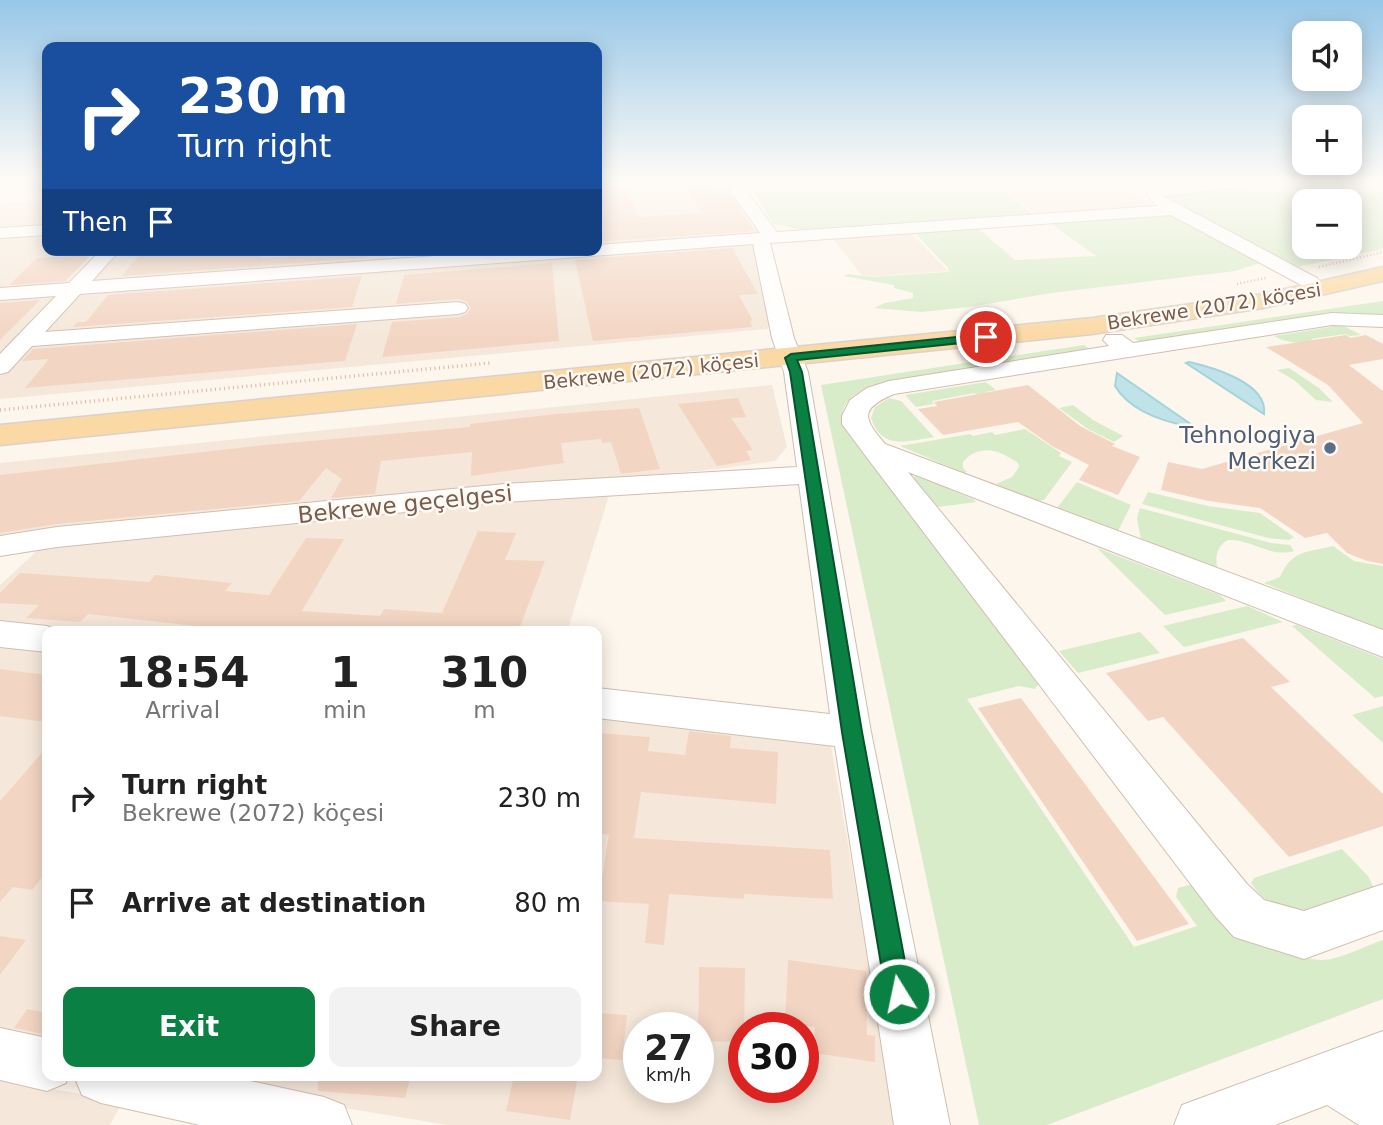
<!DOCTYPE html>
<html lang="en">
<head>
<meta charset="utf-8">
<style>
	body { margin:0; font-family:"DejaVu Sans",sans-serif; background:#f2f2f2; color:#222; height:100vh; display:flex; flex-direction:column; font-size:26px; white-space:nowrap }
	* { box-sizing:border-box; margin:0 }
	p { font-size:23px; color:#767676 }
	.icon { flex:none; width:38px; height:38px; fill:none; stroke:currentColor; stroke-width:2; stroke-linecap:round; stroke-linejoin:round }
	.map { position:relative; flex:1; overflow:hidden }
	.side { position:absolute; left:42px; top:626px; width:560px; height:455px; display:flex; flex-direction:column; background:#fff; border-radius:14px; box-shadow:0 4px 18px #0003 }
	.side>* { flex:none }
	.hud { position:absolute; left:42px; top:42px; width:560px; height:214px; border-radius:14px; box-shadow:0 4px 18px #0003; background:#1a4fa0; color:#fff; overflow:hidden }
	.controls { position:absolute; left:1292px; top:21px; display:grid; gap:14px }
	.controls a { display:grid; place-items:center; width:70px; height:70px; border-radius:14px; background:#fff; box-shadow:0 4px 18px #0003; font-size:35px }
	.speed { position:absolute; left:623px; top:1012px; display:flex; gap:14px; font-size:35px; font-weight:700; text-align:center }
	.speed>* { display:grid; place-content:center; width:91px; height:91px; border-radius:50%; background:#fff; box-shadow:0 4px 18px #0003; line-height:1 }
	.speed small { font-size:18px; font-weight:400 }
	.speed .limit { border:10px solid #d22; background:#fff; color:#111 }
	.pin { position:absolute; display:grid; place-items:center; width:60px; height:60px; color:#fff; margin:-30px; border:4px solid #fff; border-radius:50%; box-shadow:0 2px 7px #0007 }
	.me { position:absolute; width:77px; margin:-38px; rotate:350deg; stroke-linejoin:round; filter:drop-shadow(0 0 5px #0008) }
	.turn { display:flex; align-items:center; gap:24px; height:147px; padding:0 21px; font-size:32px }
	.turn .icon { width:91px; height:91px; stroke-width:2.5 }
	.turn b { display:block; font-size:49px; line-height:60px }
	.then { display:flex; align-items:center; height:66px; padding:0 21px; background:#0003; gap:14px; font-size:26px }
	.eta { display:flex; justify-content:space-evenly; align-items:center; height:119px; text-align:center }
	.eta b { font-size:42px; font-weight:700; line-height:49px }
	.action { display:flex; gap:14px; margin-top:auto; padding:14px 21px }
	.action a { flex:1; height:80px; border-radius:14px; background:#0b8043; color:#fff; font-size:28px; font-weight:700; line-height:80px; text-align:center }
	.action a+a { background:#f2f2f2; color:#222 }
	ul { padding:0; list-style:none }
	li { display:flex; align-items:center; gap:21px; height:105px; padding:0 21px }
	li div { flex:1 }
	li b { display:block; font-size:26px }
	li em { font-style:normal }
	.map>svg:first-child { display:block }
</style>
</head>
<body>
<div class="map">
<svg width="1383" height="1125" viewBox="0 0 1383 1125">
	<rect width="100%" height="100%" fill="#fdf6ec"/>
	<path fill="#f5e8da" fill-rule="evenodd" d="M597 181H727L766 234 597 246Z
		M1112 182 1155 206 1036 214 1002 189Z
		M47 200V227L0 230V203Z
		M909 231 948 271 863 277 831 236Z
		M47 232V250H97L65 285 0 289V235Z
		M748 244 754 247 770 296 768 329 0 399V376L81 292Z
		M117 250H388L387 258 407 256 406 262 81 285Z
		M51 293 54 301 0 358V296Z
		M772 385 787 447 775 461 717 469 0 538V463Z
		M610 492 567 632H78L0 623V585L43 545Z
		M0 643 47 648V1057L0 1049Z
		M597 708 808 732 823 738 831 746 870 970 893 1125H447L154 1076H597ZM639 1027H698V1087H639ZM744 1027H803V1087H744Z
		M0 1080 123 1101 110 1125H0Z"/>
	<path fill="#d8ecc9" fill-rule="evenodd" d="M0 181H47V190L0 192Z
		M748 181H1102L999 189 1035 216 804 230 773 224Z
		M1267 181H1383V249L1292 268 1163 198 1164 194ZM1304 201H1349V247H1304Z
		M1170 214 1260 263 1235 271 1051 293 969 307 921 312 874 308 885 303 913 298V293L894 288V285L844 276 847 274 872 277 948 272 949 269 914 232 975 226 1015 260 1096 256 1049 222Z
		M1383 301V317L1337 314 1142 343 1134 338Z
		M1342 325 1361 335 1350 336 1345 334 1311 339 1314 342C1301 344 1286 343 1274 336Z
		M1084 345 1092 351 881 383C864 389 845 396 842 415L1041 680 1035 689 1019 686 967 699 1134 947 1197 926 1176 897 1178 888 1189 885 1196 886C1226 908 1284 960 1321 960 1337 961 1367 945 1383 940V999L1047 1125H979L821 385Z
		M1289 368 1319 388 1333 402 1316 400 1294 380 1277 370Z
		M986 382 996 390 985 392 988 395 979 397 975 393 932 401 934 404 916 407 905 395Z
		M889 398 901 401 934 437C908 441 882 451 871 418L875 407Z
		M1073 405 1093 420 1123 436 1114 442 1088 429 1059 408Z
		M1025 429 1061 453 1059 456 1072 462 1044 500 1038 501 996 484 1012 477 1019 467 1018 463C999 450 980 443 963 462V468L967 472 964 473 900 446 970 434 973 436 992 432 995 435Z
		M918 476 973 499 976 502 938 507 913 477Z
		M1077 482 1131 505 1118 531 1057 508Z
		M1148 492 1208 506 1260 513 1294 537 1289 540 1268 538 1142 504Z
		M1140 508 1271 543 1290 545 1294 551C1270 558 1252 539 1228 540 1217 545 1214 559 1218 569L1141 540 1137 518Z
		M1333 546 1354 561 1383 566V631L1264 583 1280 577C1292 550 1305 553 1333 546Z
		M1097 548 1220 595 1226 601 1165 615Z
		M1247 606 1283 622 1184 647 1163 626Z
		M1297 625 1383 659V696L1375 698 1292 626Z
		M1140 632 1160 653 1078 673 1059 651Z
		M1383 706V743L1352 715Z
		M1342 849 1368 876 1373 886 1370 891C1326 906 1283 931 1251 883L1254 878Z"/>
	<path fill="#bfe3e8" stroke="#a5d3da" stroke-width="2" d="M1189 362C1212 367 1268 383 1264 414L1186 363Z
		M1117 373 1192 425V427C1164 422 1130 411 1115 386Z"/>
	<path fill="#f3d5c3" d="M597 181H626L637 216 645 217 701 213 684 181H707L713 190 727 189 755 231 597 242Z
		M732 248 758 294 739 295 753 321H750L752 327 593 341 575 260Z
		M143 250H266L261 258 369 251 367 258 122 276Z
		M90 255 66 281 9 285 37 258Z
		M552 263 559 341 382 357 392 322 459 317 467 314 471 308 466 301 458 299 396 304 404 275Z
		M362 276 352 307 73 327 78 322H86L108 295Z
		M40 300 0 340V303Z
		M357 324 345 361 25 388 49 359 22 361 33 349Z
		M1346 335 1351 338 1366 335 1383 344V359L1349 365 1383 391V564L1367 561 1347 553 1327 533 1305 538 1260 508 1209 501 1161 490 1168 462 1202 469 1363 423 1328 385 1266 347Z
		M1028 385 1080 426 1115 444 1112 446 1140 457 1118 495 1079 480 1089 465 1052 446 1018 422 943 435 918 409 937 406 934 402Z
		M738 398 746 417 731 418 753 450 746 451 751 460 717 466 678 404Z
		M639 408 660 469 621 474 611 442 602 443 601 439 561 443 564 463 471 476 472 452 381 461 375 494 331 498 342 479 326 468 299 501 57 524 0 533V475L264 445 470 427V424L556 414Z
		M478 531 516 533 505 560 545 561 518 632 241 631 88 614 80 622 26 618 39 605 0 603V593L20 573 149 582 155 575 232 583 225 591 269 595 306 538 344 539 302 611 380 616 384 609 442 613Z
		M1243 638 1290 682 1271 687 1383 794V826L1289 857 1163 717 1148 721 1106 673Z
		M0 669 47 675V722L0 716Z
		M1021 698 1189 924 1137 941 978 708Z
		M689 731 731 736 730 748 778 752 776 804 641 792 634 838 830 850 833 899 744 894V899L669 894 664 945 645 943 649 904 597 901V878H602L609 835 597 833V733L650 737 648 751 685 755Z
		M47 747V871L32 890 13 887 0 902V801Z
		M0 936 26 940 0 975Z
		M788 960 866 971 867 1035 875 1036V1062L814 1053 815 1027 785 1023Z
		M699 967 745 968 744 1042 698 1041Z
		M27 1009 47 1013V1035L14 1028Z
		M597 1013 627 1015 622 1060 597 1058Z
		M318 1076H411L405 1098 318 1091Z
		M514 1076H578L570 1120 506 1111Z"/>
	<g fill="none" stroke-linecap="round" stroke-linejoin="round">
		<defs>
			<path id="minor" d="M724 181H739L777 232 1157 206 1146 194C1165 175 1230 181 1256 181L1249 186 1163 196 1317 278 1320 282 1310 288 1303 286 1171 215 770 243 794 338 808 372 871 732 950 1125H894L835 746 597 718V688L830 714 799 484 505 502 57 547 0 556V536L57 527 505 484 797 467 784 372 772 338 753 244 80 294 45 332 458 302 465 304 468 308 465 312 458 314 32 346 8 372 0 374V354L56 296 0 300V288L69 283 101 250H120L92 281 517 250H597V245L760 233Z
				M47 225V235L0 238V228Z
				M1332 313 1383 315V327L1332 325 894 394C859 409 863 418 885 444L1383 630V657L908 472 1247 884 1264 900 1304 911 1383 884V930L1304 959 1234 937 1215 916 865 455 842 424V416L850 400 867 388 889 381 1109 346 1103 340 1106 335H1122L1133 343Z
				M0 621 47 626 60 632H47V652L0 647Z
				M0 1028 47 1038V1076H68L66 1083 47 1091 0 1080Z
				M1383 1031V1125H1359L1327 1105 1275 1125H1174L1182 1105Z
				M74 1076H227L324 1097 344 1105 352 1125H200L101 1103 82 1095Z"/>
			<path id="major" d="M1383 267V281L1263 308 1092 334 0 445V425L1092 318 1263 294Z"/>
		</defs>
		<use href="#minor" stroke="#d1beb0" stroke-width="2"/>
		<use href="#major" stroke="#dad1cd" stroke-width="3"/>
		<path stroke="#d9b8a5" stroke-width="2.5" stroke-dasharray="1 2.5" stroke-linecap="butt" d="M1115 181 1140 190
			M1319 267 1383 252
			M1237 284 1266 278"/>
		<path stroke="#d9b8a5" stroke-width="3.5" stroke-dasharray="1 3.5" stroke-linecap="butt" d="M0 410 490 363"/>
		<use href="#minor" fill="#fff" fill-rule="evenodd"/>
		<use href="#major" fill="#fbd9a5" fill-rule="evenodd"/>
	</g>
	<linearGradient id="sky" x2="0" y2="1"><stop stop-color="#97c7e8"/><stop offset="0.53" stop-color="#fefbf6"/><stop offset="1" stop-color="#fefbf6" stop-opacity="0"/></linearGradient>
	<rect width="1383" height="339" fill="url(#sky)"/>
	<path fill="#0b8043" stroke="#07532c" stroke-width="2" d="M986 334 990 335V340L797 360 802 372 862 732 911 994 908 1003 899 1007 890 1003 886 994 842 732 790 372 785 358 791 354Z"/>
	<circle fill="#5c6f8a" stroke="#fffaf3" stroke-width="2.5" cx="1330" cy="448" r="7"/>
	<g text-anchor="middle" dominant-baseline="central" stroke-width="5" stroke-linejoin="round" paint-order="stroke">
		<g font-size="19" fill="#7a5c4d" stroke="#fffaf3">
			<text transform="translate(1214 306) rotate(-9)">Bekrewe (2072) köçesi</text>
			<text transform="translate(651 371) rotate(-6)">Bekrewe (2072) köçesi</text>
		</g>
		<g font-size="23" fill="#4e5e75" stroke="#fffaf3" text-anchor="end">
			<text x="1316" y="435">Tehnologiya<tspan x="1316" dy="26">Merkezi</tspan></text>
		</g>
		<g font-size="23" fill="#7a5c4d" stroke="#fffaf3">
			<text transform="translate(405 504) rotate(-6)">Bekrewe geçelgesi</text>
		</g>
	</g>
</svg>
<div class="controls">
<a><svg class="icon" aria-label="sound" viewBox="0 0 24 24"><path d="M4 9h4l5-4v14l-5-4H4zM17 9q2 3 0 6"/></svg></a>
<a>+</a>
<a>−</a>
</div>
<div class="speed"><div>27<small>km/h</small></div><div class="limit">30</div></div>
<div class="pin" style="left:986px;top:337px;background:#d93025"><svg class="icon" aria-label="arrive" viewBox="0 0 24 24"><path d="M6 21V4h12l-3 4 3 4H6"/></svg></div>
<svg class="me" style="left:899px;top:994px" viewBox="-20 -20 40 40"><circle r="17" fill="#0b8043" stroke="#fff" stroke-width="3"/><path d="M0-11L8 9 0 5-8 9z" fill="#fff"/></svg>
<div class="hud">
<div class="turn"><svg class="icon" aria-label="right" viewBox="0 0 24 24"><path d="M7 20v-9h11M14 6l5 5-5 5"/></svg><div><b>230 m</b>Turn right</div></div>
<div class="then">Then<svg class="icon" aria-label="arrive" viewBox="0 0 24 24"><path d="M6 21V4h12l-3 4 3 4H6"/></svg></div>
</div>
<section class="side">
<div class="eta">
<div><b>18:54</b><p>Arrival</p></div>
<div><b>1</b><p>min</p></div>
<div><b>310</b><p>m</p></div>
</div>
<ul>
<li><svg class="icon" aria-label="right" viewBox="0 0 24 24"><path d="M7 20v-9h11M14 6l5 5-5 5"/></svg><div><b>Turn right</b><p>Bekrewe (2072) köçesi</p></div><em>230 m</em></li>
<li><svg class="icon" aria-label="arrive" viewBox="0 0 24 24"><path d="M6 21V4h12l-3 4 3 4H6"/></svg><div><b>Arrive at destination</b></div><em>80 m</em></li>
</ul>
<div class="action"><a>Exit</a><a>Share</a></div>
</section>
</div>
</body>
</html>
